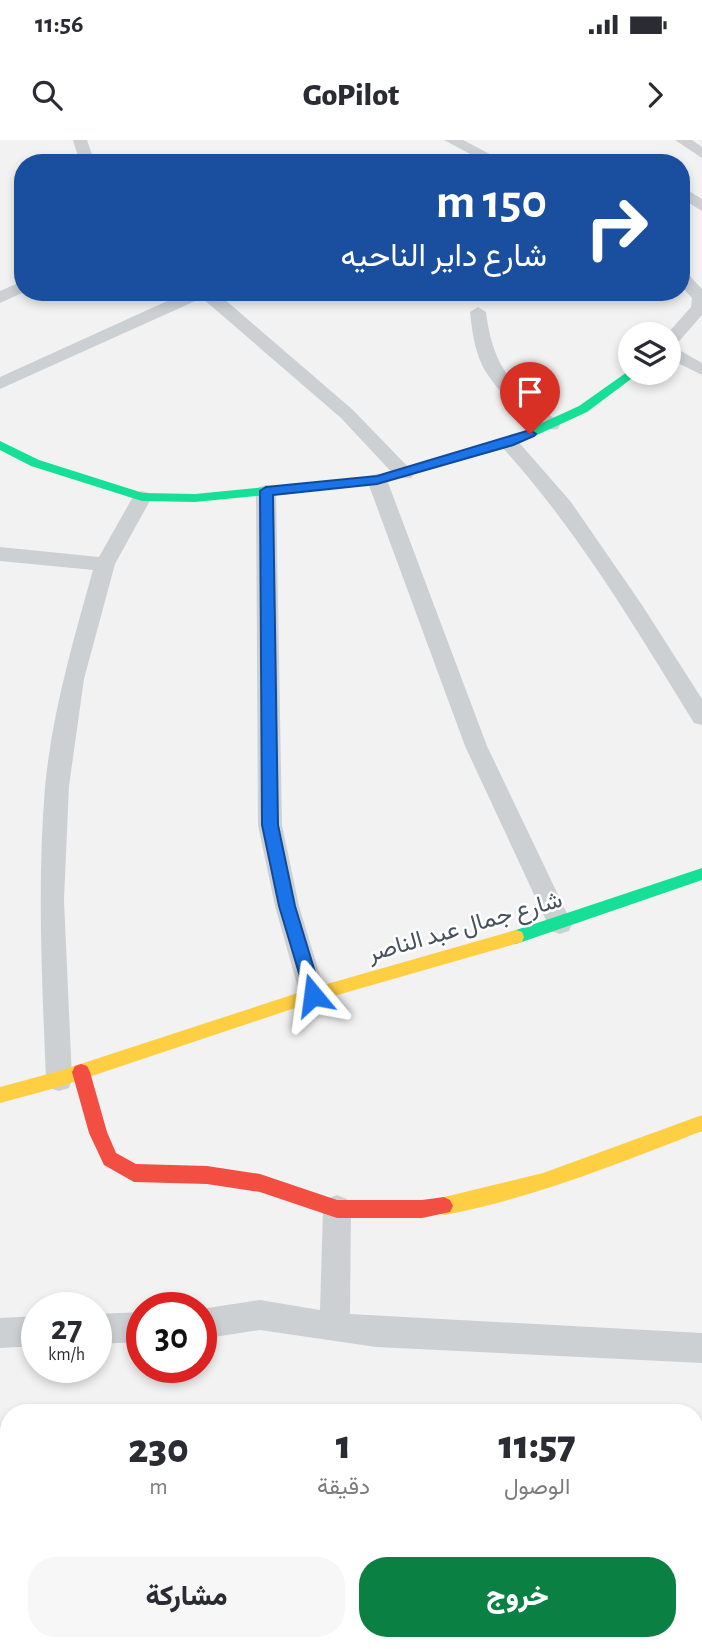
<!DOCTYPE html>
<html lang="ar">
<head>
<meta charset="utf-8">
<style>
	body { margin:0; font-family:"Alegreya Sans",Vazirmatn,sans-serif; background:#f7f7f7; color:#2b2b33; direction:rtl; height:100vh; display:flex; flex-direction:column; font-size:26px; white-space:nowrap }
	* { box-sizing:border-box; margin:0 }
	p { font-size:23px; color:#7c7c81 }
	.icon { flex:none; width:38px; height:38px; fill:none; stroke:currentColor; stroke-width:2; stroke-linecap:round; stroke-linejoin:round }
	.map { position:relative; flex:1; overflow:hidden; direction:ltr }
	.drawer { position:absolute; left:0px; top:1264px; width:704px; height:247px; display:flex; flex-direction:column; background:#fff; border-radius:28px 28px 0 0; box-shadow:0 4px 10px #0003; direction:rtl }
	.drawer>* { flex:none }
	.banner { position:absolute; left:14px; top:14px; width:676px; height:147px; border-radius:28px; box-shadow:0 4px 10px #0003; direction:rtl; background:#1a4fa0; color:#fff; overflow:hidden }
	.buttons { position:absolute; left:618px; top:182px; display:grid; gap:14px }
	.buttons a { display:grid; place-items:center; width:63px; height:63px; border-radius:50%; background:#fff; box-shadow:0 4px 10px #0003; font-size:35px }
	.speed { position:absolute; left:21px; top:1152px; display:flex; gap:14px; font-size:35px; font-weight:700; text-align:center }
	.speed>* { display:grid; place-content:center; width:91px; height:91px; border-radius:50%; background:#fff; box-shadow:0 4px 10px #0003; line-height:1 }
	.speed small { font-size:18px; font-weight:400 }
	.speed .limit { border:10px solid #d22; background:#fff; color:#111 }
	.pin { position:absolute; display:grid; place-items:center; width:60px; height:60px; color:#fff; margin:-72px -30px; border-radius:50% 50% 50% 0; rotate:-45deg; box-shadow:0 0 7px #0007 }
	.pin .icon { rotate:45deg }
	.me { position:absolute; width:77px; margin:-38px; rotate:344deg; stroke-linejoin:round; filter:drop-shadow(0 0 5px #0008) }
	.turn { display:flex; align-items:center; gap:24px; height:147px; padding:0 28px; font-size:32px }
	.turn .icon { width:91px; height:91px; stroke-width:2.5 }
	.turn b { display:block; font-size:49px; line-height:60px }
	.eta { display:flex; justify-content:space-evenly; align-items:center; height:119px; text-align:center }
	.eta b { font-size:42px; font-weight:800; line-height:49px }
	.cta { display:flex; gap:14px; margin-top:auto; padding:14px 28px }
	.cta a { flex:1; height:80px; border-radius:28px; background:#0b8043; color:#fff; font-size:28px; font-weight:800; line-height:80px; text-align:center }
	.cta a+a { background:#f7f7f7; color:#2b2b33 }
	.status { display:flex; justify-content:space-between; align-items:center; height:49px; padding:0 35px; background:#fff; direction:ltr }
	.status svg { height:19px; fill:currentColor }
	header { display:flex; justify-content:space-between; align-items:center; height:91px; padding:0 28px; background:#fff; font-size:32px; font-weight:800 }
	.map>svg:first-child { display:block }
</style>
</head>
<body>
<div class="status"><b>11:56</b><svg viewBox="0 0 49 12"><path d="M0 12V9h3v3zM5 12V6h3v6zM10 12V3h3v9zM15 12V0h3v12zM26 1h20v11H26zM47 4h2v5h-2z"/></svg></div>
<header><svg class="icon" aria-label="forward" viewBox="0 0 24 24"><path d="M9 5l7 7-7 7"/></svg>GoPilot<svg class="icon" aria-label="search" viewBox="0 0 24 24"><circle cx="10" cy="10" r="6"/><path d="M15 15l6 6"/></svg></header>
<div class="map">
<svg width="702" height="1509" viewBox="0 0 702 1509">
	<rect width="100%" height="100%" fill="#f2f2f2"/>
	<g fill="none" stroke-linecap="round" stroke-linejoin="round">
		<path fill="#cdd0d3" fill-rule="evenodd" d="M73 0H87L95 23H80Z
			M444 0H463L507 23H487Z
			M675 0H692L702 7V18Z
			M681 46 702 59V71L681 58Z
			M681 131 687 133 702 149V175L674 207 702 223V235L668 218 667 194 691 167 692 158 681 146Z
			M23 141 24 152 0 163V151Z
			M187 152H216L353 270 411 330 414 334 411 338H397L341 278 202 158 0 249V237Z
			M478 167 486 172C493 228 513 248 558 281L560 285 558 289C535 295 491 244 482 225 474 208 472 190 470 172Z
			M509 297 516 299 571 362 642 465 702 559V585L694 583C635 487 578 391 502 307L500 303 502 299Z
			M377 334 384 336 387 340 487 606 572 784 569 791 560 794 551 791 465 606 367 340 370 336Z
			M266 345 273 347 276 351 282 685 299 766 326 855 322 863 313 866 304 863 300 855 275 766 258 685 256 351 259 347Z
			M142 351 149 353 152 357 115 424 84 539 69 646 64 760 72 939 69 948 59 951 49 948 46 939C42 842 37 744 45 647 52 573 73 501 93 430L0 421V407L99 417 135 353Z
			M337 1055 347 1059 351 1069 350 1174 702 1193V1223L376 1207 260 1190 201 1199V1169L260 1160 320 1170 323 1069 327 1059Z
			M142 1172V1202L96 1204V1174Z
			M37 1176V1206L0 1208V1178Z
			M702 1317V1362L695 1365V1320Z
			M632 1502H666L664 1509H630Z"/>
		<path fill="#16e098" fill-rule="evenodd" d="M630 230V233H639L587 272 513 306 377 344 195 362 142 361 31 326 0 310V301L39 320 143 353 195 354 377 336 505 300 579 266Z
			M702 728V740L516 804 510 802 508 797 510 792Z"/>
		<path fill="#ffcf43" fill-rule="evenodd" d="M516 790 522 792 524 797 522 802 313 862 59 947 0 963V947L59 931 313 848Z
			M702 975V991C617 1024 534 1058 444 1075L438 1072 435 1066 438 1060 444 1057 543 1033Z"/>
		<path fill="#f24e42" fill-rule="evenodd" d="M81 924 87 926 90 932 107 992 116 1013 136 1024 207 1026 260 1034 337 1060H422L444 1057 450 1060 453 1066 450 1072 422 1078H337L260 1052 207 1044 134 1042 104 1025 89 993 72 932 75 926Z"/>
	</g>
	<path fill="#1a73e8" stroke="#114b97" stroke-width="2" d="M530 290 536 294 534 296 513 305 377 344 273 355 278 685 295 766 322 855 319 860 313 862 307 860 279 766 262 685 260 351 266 347 377 336Z"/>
	<g text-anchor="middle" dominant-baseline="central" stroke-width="5" stroke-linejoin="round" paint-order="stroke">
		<g font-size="24" fill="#475160" stroke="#fff">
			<text transform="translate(465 787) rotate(-16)">شارع جمال عبد الناصر</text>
		</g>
	</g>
</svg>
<div class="buttons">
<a><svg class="icon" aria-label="layers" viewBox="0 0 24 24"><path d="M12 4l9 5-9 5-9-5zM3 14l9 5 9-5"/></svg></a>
</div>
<div class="speed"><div>27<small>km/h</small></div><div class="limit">30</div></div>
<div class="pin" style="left:530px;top:294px;background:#d93025"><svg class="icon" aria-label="arrive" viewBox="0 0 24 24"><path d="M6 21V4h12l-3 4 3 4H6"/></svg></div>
<svg class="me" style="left:313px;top:855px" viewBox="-20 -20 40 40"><path d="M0-17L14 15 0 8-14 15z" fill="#1a73e8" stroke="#fff" stroke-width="4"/></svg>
<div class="banner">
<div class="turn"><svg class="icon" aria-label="right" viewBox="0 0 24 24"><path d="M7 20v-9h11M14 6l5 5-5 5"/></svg><div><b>150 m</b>شارع داير الناحيه</div></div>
</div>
<section class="drawer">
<div class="eta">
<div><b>11:57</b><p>الوصول</p></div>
<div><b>1</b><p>دقيقة</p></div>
<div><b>230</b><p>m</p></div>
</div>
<div class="cta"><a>خروج</a><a>مشاركة</a></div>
</section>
</div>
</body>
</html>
